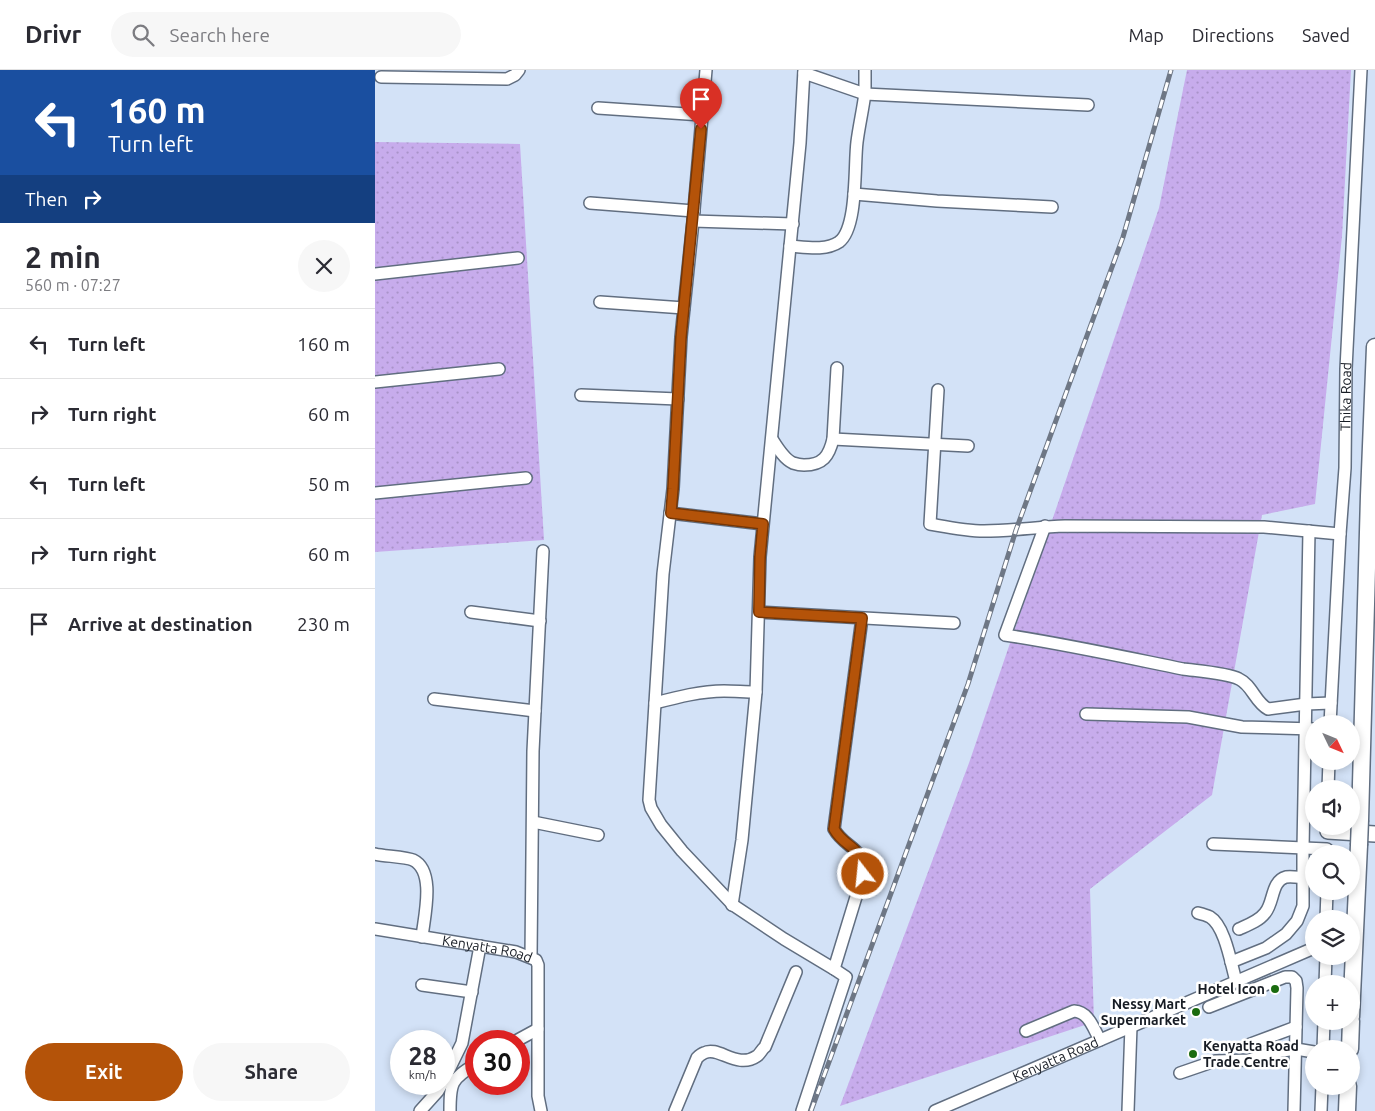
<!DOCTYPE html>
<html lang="en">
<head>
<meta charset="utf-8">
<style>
	body { margin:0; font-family:Ubuntu,sans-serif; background:#f7f7f7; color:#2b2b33; height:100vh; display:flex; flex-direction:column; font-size:19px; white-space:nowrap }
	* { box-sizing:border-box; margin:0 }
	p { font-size:16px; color:#7c7c81 }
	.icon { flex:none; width:28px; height:28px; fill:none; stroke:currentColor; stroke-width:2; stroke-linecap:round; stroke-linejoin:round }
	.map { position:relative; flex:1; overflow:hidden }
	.details { display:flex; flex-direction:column; background:#fff; width:375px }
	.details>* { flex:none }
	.top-card { background:#1a4fa0; color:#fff; overflow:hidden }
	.needle { width:32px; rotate:133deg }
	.tools { position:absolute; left:930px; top:645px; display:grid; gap:10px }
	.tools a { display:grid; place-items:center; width:55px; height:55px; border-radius:50%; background:#fff; box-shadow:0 2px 8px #0003; font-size:25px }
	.speed { position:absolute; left:15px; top:960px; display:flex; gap:10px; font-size:25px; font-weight:700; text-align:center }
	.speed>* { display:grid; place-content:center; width:65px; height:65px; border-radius:50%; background:#fff; box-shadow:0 2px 8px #0003; line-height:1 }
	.speed small { font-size:12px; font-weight:400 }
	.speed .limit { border:8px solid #d22; background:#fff; color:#111 }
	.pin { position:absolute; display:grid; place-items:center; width:42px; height:42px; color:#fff; margin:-51px -21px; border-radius:50% 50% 50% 0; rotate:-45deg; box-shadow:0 0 5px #0007 }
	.pin .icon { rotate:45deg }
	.me { position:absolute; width:55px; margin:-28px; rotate:344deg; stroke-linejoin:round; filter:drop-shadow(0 0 4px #0008) }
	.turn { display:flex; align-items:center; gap:18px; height:105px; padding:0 25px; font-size:22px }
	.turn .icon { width:65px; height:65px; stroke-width:2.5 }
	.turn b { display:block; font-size:35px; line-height:42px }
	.then { display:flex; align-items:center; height:48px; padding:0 25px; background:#0003; gap:10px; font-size:19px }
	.round { display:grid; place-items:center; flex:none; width:52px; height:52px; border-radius:26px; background:#f7f7f7 }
	.summary { display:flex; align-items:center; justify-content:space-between; height:85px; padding:0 25px }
	h1 { font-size:30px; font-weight:700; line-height:38px }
	.primary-button { display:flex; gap:10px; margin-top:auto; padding:10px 25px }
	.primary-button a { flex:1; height:58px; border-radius:30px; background:#b45309; color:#fff; font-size:20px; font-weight:700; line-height:58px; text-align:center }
	.primary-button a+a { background:#f7f7f7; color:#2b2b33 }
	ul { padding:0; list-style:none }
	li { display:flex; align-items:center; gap:15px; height:70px; padding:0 25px; border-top:1px solid #e1e1e2 }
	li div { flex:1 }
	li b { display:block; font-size:19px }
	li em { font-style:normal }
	header { display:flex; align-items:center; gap:30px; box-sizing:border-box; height:70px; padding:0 25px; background:#fff; border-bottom:1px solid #e1e1e2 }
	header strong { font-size:24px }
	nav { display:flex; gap:28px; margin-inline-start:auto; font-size:18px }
	.search { width:350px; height:45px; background:#f7f7f7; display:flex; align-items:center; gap:12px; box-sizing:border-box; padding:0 18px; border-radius:28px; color:#7c7c81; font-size:19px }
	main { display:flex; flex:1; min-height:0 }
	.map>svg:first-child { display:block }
</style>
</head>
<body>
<header>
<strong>Drivr</strong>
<div class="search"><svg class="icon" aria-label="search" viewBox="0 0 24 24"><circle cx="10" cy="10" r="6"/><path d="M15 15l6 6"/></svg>Search here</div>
<nav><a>Map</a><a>Directions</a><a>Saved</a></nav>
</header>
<main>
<section class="details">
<div class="top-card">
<div class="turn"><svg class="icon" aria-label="left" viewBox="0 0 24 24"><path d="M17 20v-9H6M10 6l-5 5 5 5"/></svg><div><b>160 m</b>Turn left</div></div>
<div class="then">Then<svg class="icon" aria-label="right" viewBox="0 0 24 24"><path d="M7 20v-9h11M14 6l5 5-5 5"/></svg></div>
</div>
<div class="summary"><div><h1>2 min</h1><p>560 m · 07:27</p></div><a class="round"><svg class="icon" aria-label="close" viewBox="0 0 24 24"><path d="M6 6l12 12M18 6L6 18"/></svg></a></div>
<ul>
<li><svg class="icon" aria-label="left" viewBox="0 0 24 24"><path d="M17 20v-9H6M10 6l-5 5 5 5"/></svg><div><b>Turn left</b></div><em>160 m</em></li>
<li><svg class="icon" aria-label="right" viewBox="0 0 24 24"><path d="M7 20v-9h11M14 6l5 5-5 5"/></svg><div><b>Turn right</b></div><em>60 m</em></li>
<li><svg class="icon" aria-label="left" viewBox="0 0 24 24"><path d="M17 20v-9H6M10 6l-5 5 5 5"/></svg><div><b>Turn left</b></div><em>50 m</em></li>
<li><svg class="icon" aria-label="right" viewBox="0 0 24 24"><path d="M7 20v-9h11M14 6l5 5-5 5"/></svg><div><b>Turn right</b></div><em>60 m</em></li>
<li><svg class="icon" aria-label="arrive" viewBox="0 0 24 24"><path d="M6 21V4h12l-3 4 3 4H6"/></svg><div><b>Arrive at destination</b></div><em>230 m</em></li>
</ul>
<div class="primary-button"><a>Exit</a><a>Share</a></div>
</section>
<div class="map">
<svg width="1000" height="1041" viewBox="0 0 1000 1041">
	<defs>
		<pattern id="park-dots" width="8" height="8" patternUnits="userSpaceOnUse" patternTransform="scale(1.25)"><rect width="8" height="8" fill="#c7acec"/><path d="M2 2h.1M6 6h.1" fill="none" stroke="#aa93ca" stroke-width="1.8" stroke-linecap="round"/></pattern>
	</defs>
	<rect width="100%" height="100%" fill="#d3e2f7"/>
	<path fill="url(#park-dots)" d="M812 0H976L967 166 940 434 887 445 837 725 715 819 719 952 465 1036 594 693 784 138Z
		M0 72 145 74 169 470 0 482Z"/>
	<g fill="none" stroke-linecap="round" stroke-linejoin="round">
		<defs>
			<g id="minor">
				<path d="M331 0 318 151 306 267 298 419 288 504 274 730 276 738 286 755 307 781 358 835 409 869 459 899 471 907 427 1041"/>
				<path d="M429 3 490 24 713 35"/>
				<path d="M6 7 132 9 140 5 144 0"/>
				<path d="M223 38 327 45"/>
				<path d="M479 124 562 131 677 137"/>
				<path d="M215 133 319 141"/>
				<path d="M318 151 418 154"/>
				<path d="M415 176C430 177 451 181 464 172 483 158 479 95 482 72 484 56 488 39 490 23 490 15 490 8 490 0"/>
				<path d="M0 204 143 188"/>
				<path d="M225 232 309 238"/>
				<path d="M0 312 124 299"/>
				<path d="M563 320 555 454C572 457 591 461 609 461 636 461 663 457 690 456L889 457 965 464"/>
				<path d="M206 325 303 329"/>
				<path d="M397 369C402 377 409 389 418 393 421 394 426 395 429 395 448 395 454 386 458 369L462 298"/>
				<path d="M458 369 593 376"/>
				<path d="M0 423 151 408"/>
				<path d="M295 443 388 454"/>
				<path d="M670 456 630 565C690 574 749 587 808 599 823 601 852 603 864 609 877 615 880 632 893 639L931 634 956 633"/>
				<path d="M96 542 165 551"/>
				<path d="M384 542 579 553"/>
				<path d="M59 629 160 641"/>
				<path d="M280 633C303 627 326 621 349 621 360 621 370 622 381 622"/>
				<path d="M711 644 813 647 867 657 939 659"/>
				<path id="s1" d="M955 654 965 464 970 398 971 299 986 0"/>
				<path d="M953 719 954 691"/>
				<path d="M158 752 223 765"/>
				<path d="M838 774 952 779"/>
				<path d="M0 784C8 786 32 787 38 790 61 801 49 847 47 867"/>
				<path d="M357 835 367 770 381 622 385 487 425 73 429 0"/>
				<path d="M823 843C827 844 831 845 835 847 850 856 856 894 861 911"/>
				<path d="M951 849 952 821"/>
				<path id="s2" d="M0 859 141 882 161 890 163 895V1026L166 1041"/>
				<path d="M864 859C873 855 884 851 890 843 899 833 896 811 911 807 918 806 931 808 939 809"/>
				<path d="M156 887 158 681 168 481"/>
				<path d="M856 892 891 878 911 864 922 851 928 836V778L934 461"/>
				<path d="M459 899 488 804C490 776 470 779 459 759L487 548"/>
				<path d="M950 914 951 886"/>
				<path d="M47 915 97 922"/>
				<path d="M834 937 910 907H917L921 911 922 918 919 1041"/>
				<path d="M651 961 699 941C714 942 718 958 725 970"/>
				<path d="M141 971 163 959"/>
				<path d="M873 975 921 957"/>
				<path d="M948 979 949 951"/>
				<path d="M805 1003 840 991 874 990 901 982 921 979 939 982"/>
				<path d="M69 1010 87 973 105 876"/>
				<path d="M45 1041 63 1021 67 1014"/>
				<path d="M75 1041C75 1013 76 1009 101 994"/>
				<path d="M300 1041 322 988C324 986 326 984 329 983 343 975 362 1000 382 986 385 984 387 979 390 977L421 902"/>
				<path id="s3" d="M560 1041 939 878"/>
				<path d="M753 1041 756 956"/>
				<path d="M946 1041 947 1016"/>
			</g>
			<path id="major" d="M953 761 1000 764"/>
			<path id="highway" d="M985 750 994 426 1000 277
				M976 947 984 775
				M975 979 976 951
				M972 1041 973 1016"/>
		</defs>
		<use href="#minor" stroke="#616e80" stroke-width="14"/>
		<use href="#major" stroke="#616e80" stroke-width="18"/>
		<use href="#highway" stroke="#616e80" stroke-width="19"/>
		<use href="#minor" stroke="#fff" stroke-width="11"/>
		<use href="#major" stroke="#fff" stroke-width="15"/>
		<use href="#highway" stroke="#fff" stroke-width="16"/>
		<defs>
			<path id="rail" d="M436 1041 593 614 641 460 748 167 796 0"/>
		</defs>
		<use href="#rail" stroke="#6e7785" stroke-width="5"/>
		<use href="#rail" stroke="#fff" stroke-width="3" stroke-dasharray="9" stroke-linecap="butt"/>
		<defs>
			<path id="highway-bridge" d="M984 775 985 750"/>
		</defs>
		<use href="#highway-bridge" stroke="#616e80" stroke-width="19" stroke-linecap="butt"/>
		<use href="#highway-bridge" stroke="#fff" stroke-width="16"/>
	</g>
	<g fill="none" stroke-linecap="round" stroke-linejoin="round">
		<defs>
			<path id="route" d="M326 59 306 267 298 419 296 443 388 454 385 487 384 542 487 548 459 759C470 779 490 776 488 804"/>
		</defs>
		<use href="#route" stroke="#753606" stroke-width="12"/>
		<use href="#route" stroke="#b45309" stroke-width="9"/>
	</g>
	<g fill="#1a6b0f" stroke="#fff" stroke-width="2">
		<circle cx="900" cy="919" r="5"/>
		<circle cx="821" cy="942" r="5"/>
		<circle cx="818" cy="984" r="5"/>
	</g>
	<g text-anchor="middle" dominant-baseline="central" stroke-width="5" stroke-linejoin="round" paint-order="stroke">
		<g font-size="14" fill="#171c24" stroke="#fff">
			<text stroke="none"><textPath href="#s1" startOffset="328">Thika Road</textPath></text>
			<text stroke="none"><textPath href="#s2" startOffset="114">Kenyatta Road</textPath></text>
			<text stroke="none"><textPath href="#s3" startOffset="131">Kenyatta Road</textPath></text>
		</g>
		<g font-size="14" font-weight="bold" fill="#171c24" stroke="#fff" text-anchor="end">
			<text x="890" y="919">Hotel Icon</text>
			<text x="811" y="934">Nessy Mart<tspan x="811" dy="16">Supermarket</tspan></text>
			<text x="828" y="976" text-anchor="start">Kenyatta Road<tspan x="828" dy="16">Trade Centre</tspan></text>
		</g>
	</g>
</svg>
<div class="tools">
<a><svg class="needle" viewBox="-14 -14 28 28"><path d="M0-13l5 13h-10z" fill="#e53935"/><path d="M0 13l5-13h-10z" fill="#7c7c81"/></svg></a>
<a><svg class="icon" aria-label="sound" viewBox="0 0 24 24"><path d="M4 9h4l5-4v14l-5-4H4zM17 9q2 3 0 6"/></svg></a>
<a><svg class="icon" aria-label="search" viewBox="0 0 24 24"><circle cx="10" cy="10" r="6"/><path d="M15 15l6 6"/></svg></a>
<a><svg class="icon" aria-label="layers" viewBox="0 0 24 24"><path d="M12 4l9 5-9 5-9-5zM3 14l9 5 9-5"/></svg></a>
<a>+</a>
<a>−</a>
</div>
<div class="speed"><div>28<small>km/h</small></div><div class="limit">30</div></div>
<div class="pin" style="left:326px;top:59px;background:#d93025"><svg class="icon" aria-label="arrive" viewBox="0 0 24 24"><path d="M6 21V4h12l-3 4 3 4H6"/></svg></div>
<svg class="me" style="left:488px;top:804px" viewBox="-20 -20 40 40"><circle r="17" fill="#b45309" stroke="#fff" stroke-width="3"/><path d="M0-11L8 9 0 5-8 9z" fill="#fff"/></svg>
</div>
</main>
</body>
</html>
